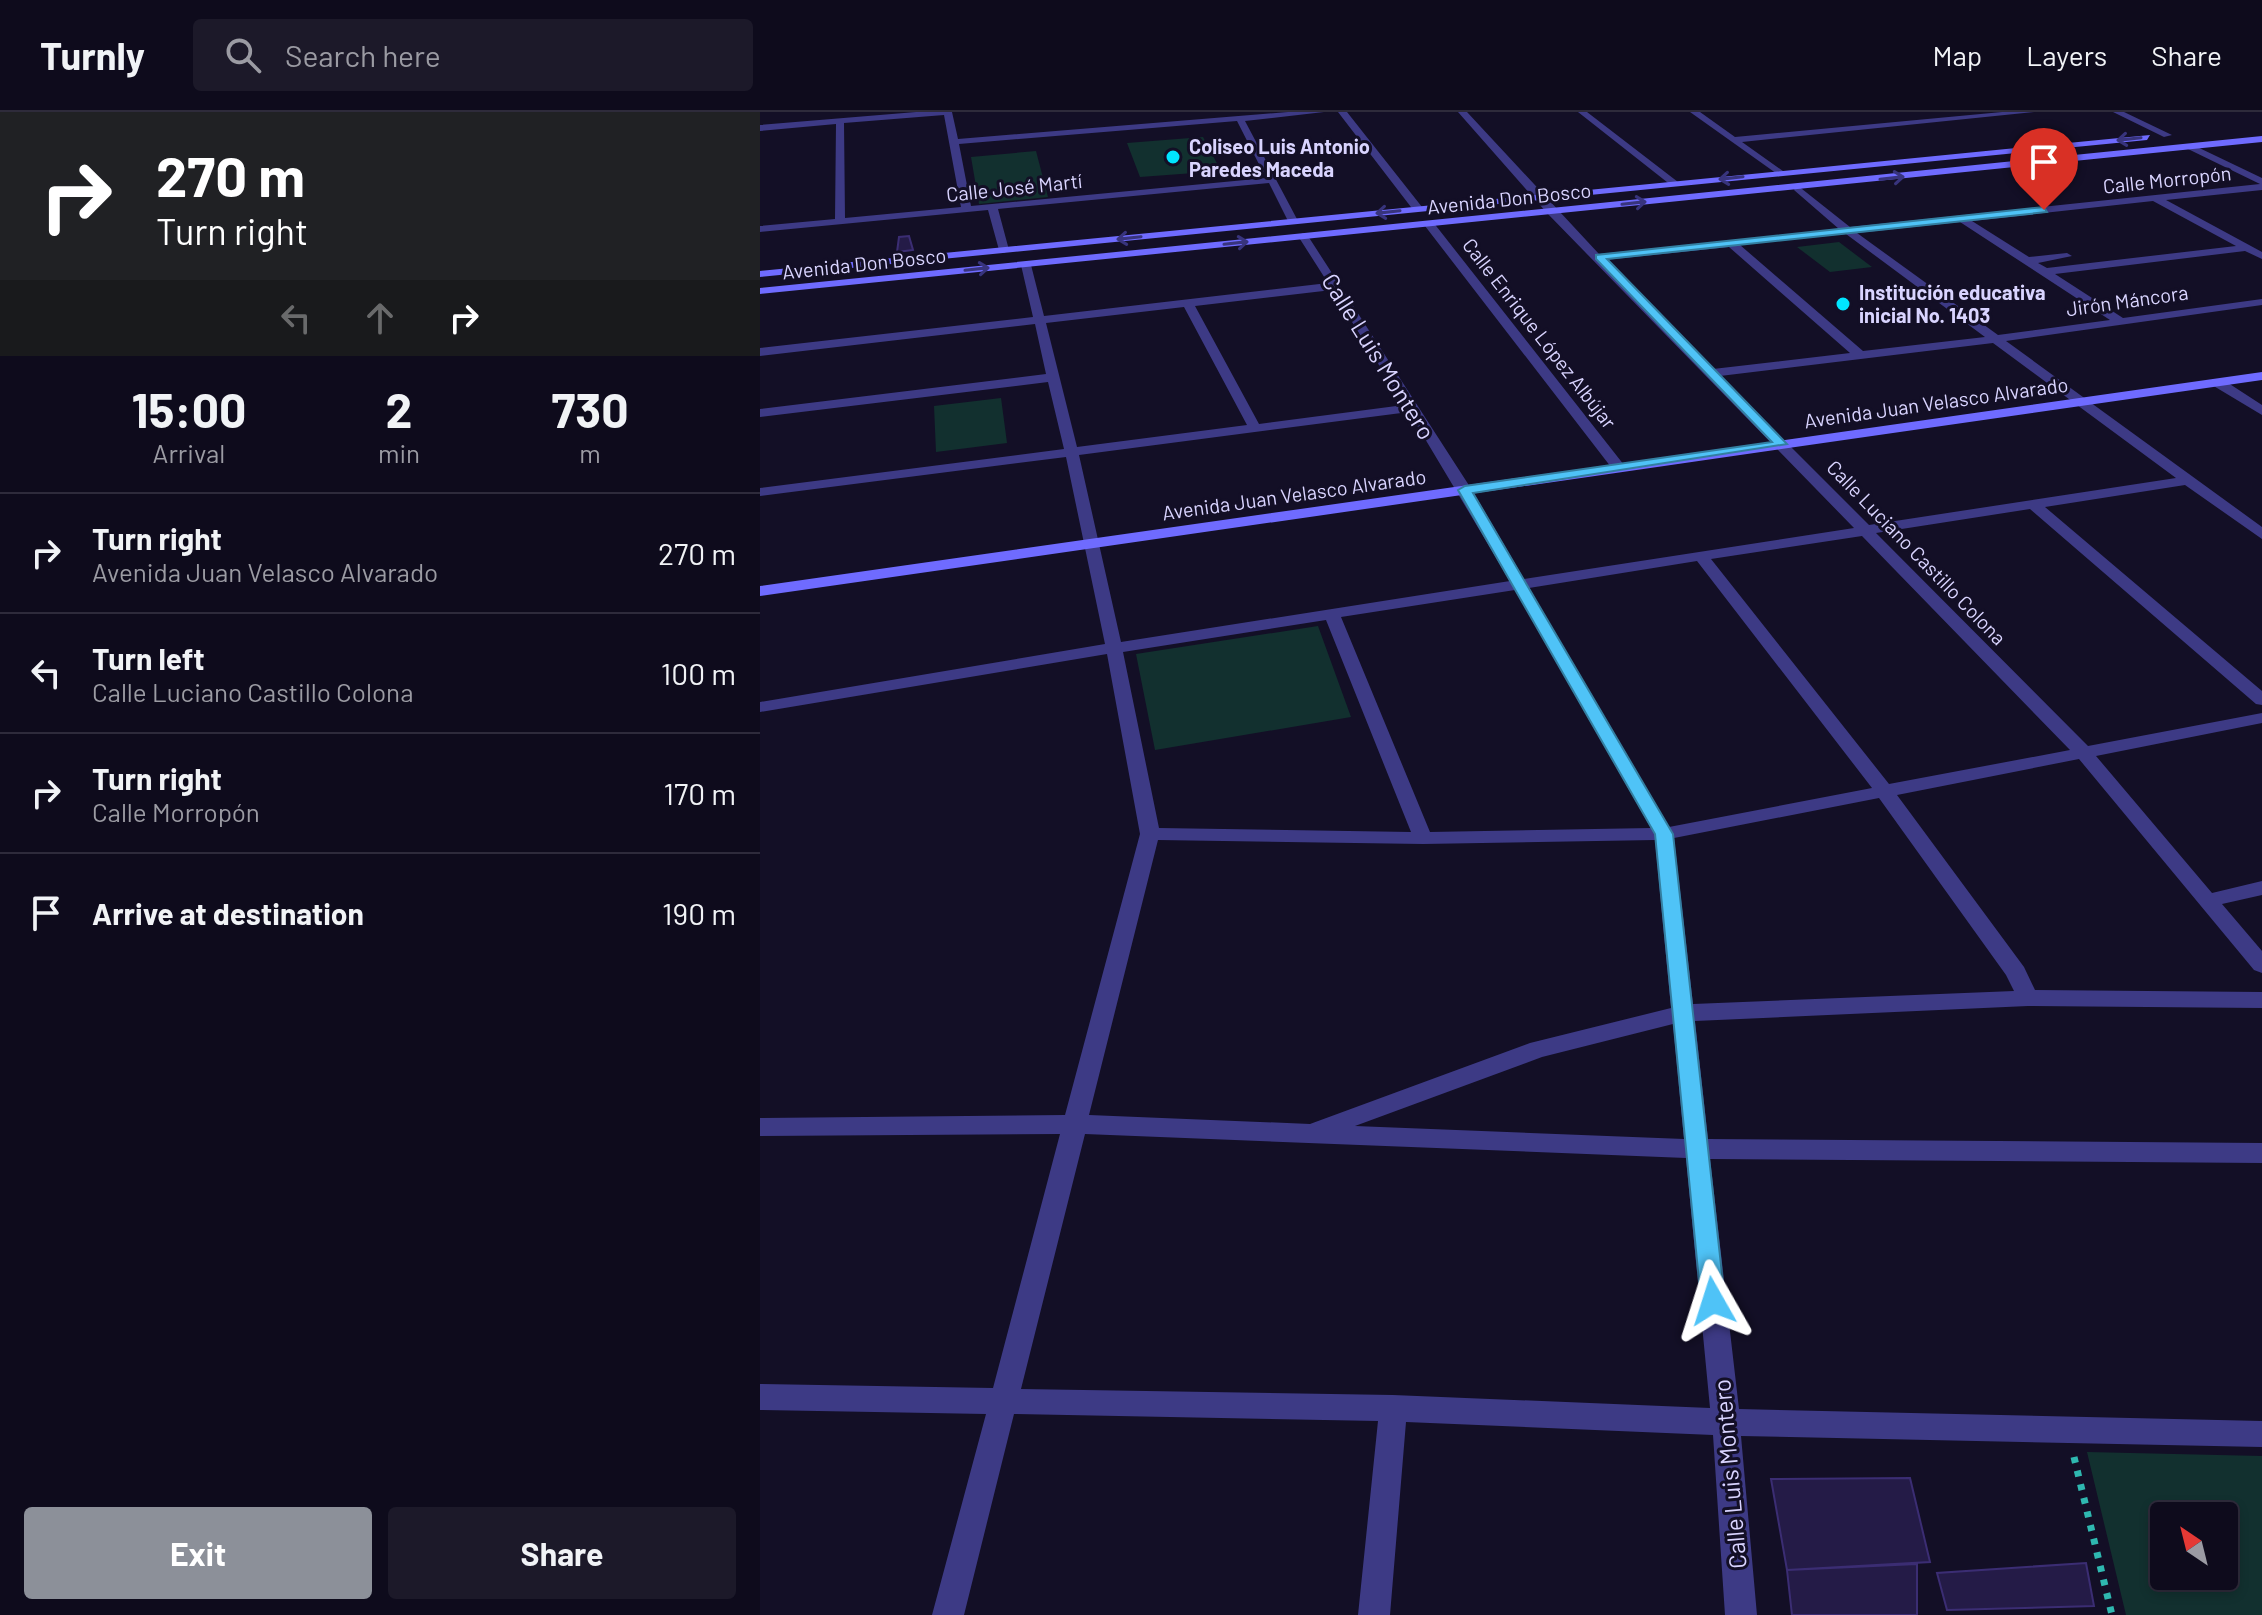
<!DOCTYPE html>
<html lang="en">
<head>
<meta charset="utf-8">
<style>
	body { margin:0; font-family:Barlow,sans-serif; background:#1c1929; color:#f1f3f6; height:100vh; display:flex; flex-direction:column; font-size:30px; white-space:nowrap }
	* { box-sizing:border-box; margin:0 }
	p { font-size:26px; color:#9b9ba3 }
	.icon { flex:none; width:44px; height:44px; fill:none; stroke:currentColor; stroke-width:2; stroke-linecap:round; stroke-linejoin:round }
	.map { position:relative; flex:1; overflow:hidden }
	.sheet { display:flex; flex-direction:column; background:#0e0b1c; width:760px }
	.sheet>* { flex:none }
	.hud { background:#202124; color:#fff; overflow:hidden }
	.needle { width:52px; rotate:325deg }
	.fabs { position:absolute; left:1390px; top:1390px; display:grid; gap:16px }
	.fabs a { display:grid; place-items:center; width:88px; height:88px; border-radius:8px; background:#0e0b1c; box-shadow:0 4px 12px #0003,0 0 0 2px #2e2b3b; font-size:40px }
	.pin { position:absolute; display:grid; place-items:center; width:68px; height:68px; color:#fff; margin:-82px -34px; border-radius:50% 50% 50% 0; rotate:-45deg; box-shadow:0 0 8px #0007 }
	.pin .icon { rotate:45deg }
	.me { position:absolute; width:88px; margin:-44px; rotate:354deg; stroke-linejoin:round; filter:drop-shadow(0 0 6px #0008) }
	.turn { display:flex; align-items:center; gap:28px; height:168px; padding:0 24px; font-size:36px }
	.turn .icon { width:104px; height:104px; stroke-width:2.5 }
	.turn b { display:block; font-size:56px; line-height:68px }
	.lanes { display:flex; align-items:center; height:76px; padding:0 24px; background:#0003; justify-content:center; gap:40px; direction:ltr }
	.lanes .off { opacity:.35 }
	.eta { display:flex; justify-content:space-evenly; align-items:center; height:136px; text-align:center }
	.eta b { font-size:48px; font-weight:700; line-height:56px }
	.primary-button { display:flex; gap:16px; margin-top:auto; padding:16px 24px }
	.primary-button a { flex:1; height:92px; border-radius:8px; background:#8c9099; color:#fff; font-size:32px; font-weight:700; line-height:92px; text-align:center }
	.primary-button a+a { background:#1c1929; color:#f1f3f6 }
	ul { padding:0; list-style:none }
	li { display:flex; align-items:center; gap:24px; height:120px; padding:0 24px; border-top:2px solid #2e2b3b }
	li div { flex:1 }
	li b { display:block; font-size:30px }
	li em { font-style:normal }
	header { display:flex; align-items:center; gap:48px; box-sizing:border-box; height:112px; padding:0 40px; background:#0e0b1c; border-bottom:2px solid #2e2b3b }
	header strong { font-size:38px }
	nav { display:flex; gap:44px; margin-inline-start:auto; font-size:28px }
	.search { width:560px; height:72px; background:#1c1929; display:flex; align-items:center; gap:20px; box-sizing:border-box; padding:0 28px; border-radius:8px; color:#9b9ba3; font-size:30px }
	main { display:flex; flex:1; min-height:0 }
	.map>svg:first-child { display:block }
</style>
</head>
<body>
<header>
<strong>Turnly</strong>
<div class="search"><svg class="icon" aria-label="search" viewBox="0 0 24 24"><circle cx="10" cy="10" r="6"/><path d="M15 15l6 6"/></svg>Search here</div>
<nav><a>Map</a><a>Layers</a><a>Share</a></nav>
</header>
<main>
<section class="sheet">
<div class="hud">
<div class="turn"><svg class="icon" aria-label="right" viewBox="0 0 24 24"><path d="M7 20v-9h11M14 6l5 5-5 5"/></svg><div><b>270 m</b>Turn right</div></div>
<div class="lanes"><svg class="icon off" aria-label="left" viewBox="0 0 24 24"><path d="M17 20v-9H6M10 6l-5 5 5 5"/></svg><svg class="icon off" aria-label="ahead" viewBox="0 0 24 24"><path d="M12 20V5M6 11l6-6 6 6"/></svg><svg class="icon" aria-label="right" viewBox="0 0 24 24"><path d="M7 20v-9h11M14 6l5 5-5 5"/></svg></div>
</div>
<div class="eta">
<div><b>15:00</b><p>Arrival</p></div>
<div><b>2</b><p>min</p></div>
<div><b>730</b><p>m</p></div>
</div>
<ul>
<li><svg class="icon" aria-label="right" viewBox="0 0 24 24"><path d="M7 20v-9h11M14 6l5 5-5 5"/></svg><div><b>Turn right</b><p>Avenida Juan Velasco Alvarado</p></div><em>270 m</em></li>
<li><svg class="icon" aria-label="left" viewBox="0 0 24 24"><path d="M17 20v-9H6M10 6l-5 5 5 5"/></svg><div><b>Turn left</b><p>Calle Luciano Castillo Colona</p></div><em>100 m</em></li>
<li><svg class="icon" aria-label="right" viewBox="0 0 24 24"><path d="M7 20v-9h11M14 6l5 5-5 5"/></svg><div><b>Turn right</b><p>Calle Morropón</p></div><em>170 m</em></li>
<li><svg class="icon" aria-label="arrive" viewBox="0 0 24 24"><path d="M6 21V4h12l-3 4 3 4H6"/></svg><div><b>Arrive at destination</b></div><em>190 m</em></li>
</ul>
<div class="primary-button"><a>Exit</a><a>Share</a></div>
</section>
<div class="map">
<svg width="1502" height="1503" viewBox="0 0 1502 1503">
	<rect width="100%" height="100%" fill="#130f26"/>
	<path fill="#12302f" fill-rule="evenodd" d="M443 25 461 59 380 65 367 31Z
		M276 39 288 85 219 92 211 45Z
		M1079 130 1112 155 1070 160 1037 135Z
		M241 286 247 331 176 340 174 294Z
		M558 514 591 605 395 638 376 542Z
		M1327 1340 1502 1344V1503H1366ZM1404 1404H1464V1464H1404Z"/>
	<path fill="#241b47" stroke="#3b2d73" stroke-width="2" d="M149 124 153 138 137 140 139 125Z
		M1150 1366 1170 1450 1027 1458 1011 1367Z
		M1326 1451 1334 1494 1187 1498 1177 1461Z
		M1157 1452V1503H1032L1027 1458Z"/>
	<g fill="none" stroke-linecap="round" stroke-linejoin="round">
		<path stroke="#2fb8b0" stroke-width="7" stroke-dasharray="6 8" stroke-linecap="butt" d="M1314 1345 1352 1503"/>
		<path fill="#3d3a85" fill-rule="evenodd" d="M156 0H192L198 27 528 0H564L485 9 538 109 533 112 528 109 509 71 238 97 249 138 244 141 239 138 228 98 0 120V114L75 107 76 12 0 19V13ZM184 3 201 95 85 106 84 11ZM477 9 506 66 211 94 199 32Z
			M578 0H587L662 95V99H654Z
			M698 0H707L839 142 1079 117 1034 78 1037 73 1090 115 1500 72 1428 37 1431 32 1502 66V78L1406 88 1502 140V147L1485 139 1295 162 1363 206 1502 187V193L1246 229 1502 415V427L1425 373 1285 395 1502 579V593L1496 592 1270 397 1116 421 1328 634 1502 601V611L1336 644 1452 781 1502 769V783L1462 792 1502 839V861L1494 858 1319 647 1137 683 1264 855 1275 878 1502 880V896L1268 894 935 909 948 1027 1502 1031V1051L950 1047 979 1297 1502 1309V1335L981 1324 997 1503H965L953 1323 646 1310 630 1503H598L618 1309 254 1302 204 1503H172L226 1302 0 1298V1272L233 1276 300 1022 0 1024V1006L305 1003 380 722 347 542 0 600V590L345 532 306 345 0 384V376L304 337 288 270 0 305V297L286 262 275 212 0 244V236L273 205 261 153 266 150 271 153 284 204 568 171 538 124 543 121 548 124 712 378 764 467 1094 416 787 101ZM1393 89 1476 134 1287 156 1278 151 1312 144 1307 141 1269 145 1212 109ZM1200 110 1350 208 1238 223 1097 121ZM1086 122 1225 225 1103 239 980 133ZM969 135 1090 241 953 257 845 148ZM572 178 644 293 499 312 435 194ZM424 195 487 313 317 335 286 211ZM1233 231 1416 366 1109 413 960 264ZM649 300 750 469 361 530 319 343ZM1102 424 1310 638 1129 672 951 447ZM937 449 1112 676 909 715 769 476ZM755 478 891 716 670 720 581 505ZM566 508 651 720 399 716 363 540ZM1119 686 1246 863 1254 879 933 892 914 726ZM398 728 663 732 895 728 911 896 770 931 550 1012 329 1003ZM913 912 924 1027 595 1014 782 945ZM325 1022 926 1046 950 1296 633 1283 261 1277Z
			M818 0H827L918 70V74H912Z
			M930 0H940L975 25 1242 0H1274L982 30 1023 59 1020 64Z
			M1353 0H1364L1412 23 1404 25Z
			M665 110H673L864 353V359H854L665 114Z
			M1452 267H1462L1502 293V303L1452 273Z"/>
		<path fill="#6f6bff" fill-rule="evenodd" d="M1390 23 1387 28 0 165V159Z
			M1502 24V30L0 182V176Z
			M1502 260V268L0 484V474Z"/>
	</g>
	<defs><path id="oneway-shaft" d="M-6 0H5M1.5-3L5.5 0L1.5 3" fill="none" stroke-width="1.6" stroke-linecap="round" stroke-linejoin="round" transform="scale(2)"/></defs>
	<g stroke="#38347d">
		<use href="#oneway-shaft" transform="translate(1369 27) rotate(174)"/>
		<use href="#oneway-shaft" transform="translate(971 66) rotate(174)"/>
		<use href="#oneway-shaft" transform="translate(1132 66) rotate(-6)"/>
		<use href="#oneway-shaft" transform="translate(874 91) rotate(-6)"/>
		<use href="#oneway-shaft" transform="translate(628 100) rotate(174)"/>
		<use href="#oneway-shaft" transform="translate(369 126) rotate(174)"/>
		<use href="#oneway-shaft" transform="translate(476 131) rotate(-6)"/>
		<use href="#oneway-shaft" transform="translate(217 157) rotate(-6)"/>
	</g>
	<path fill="#4fc3f7" stroke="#337fa1" stroke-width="2" d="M1284 95 1287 100 847 147 1027 332 713 381 913 722 965 1189 962 1196 953 1199 945 1196 941 1189 895 722 698 378 705 374 1012 330 836 147V143Z"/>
	<g fill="#00e5ff" stroke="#130f26" stroke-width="3">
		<circle cx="413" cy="45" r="8"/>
		<circle cx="1083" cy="192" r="8"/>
	</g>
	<g text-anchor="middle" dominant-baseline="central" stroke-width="6" stroke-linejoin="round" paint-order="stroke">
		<g font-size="20" font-weight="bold" fill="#d9d4ff" stroke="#130f26" text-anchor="start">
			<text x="429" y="34">Coliseo Luis Antonio<tspan x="429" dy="23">Paredes Maceda</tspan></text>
			<text x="1099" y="180">Institución educativa<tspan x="1099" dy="23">inicial No. 1403</tspan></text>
		</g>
		<g font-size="20" fill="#d9d4ff" stroke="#130f26">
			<text transform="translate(1407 67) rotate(-6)">Calle Morropón</text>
			<text transform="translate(254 75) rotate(-6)">Calle José Martí</text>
			<text transform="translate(749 86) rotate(-6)">Avenida Don Bosco</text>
			<text transform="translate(104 151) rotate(-6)">Avenida Don Bosco</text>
			<text transform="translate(1367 188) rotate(-8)">Jirón Máncora</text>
			<text transform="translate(780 221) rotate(52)">Calle Enrique López Albújar</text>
			<text transform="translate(1176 290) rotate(-8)">Avenida Juan Velasco Alvarado</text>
			<text transform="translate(534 382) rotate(-8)">Avenida Juan Velasco Alvarado</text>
			<text transform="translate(1157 440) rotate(46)">Calle Luciano Castillo Colona</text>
		</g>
		<g font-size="24" fill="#d9d4ff" stroke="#130f26">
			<text transform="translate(619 244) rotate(58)">Calle Luis Montero</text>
			<text transform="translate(969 1362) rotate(-95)">Calle Luis Montero</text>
		</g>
	</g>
</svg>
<div class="fabs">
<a><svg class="needle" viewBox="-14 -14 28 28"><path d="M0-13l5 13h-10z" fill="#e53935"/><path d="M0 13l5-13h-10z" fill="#9b9ba3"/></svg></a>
</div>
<div class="pin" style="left:1284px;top:98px;background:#d93025"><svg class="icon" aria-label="arrive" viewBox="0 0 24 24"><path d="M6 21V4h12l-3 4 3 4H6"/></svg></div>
<svg class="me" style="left:953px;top:1189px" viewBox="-20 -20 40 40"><path d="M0-17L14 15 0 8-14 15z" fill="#4fc3f7" stroke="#fff" stroke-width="4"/></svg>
</div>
</main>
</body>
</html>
